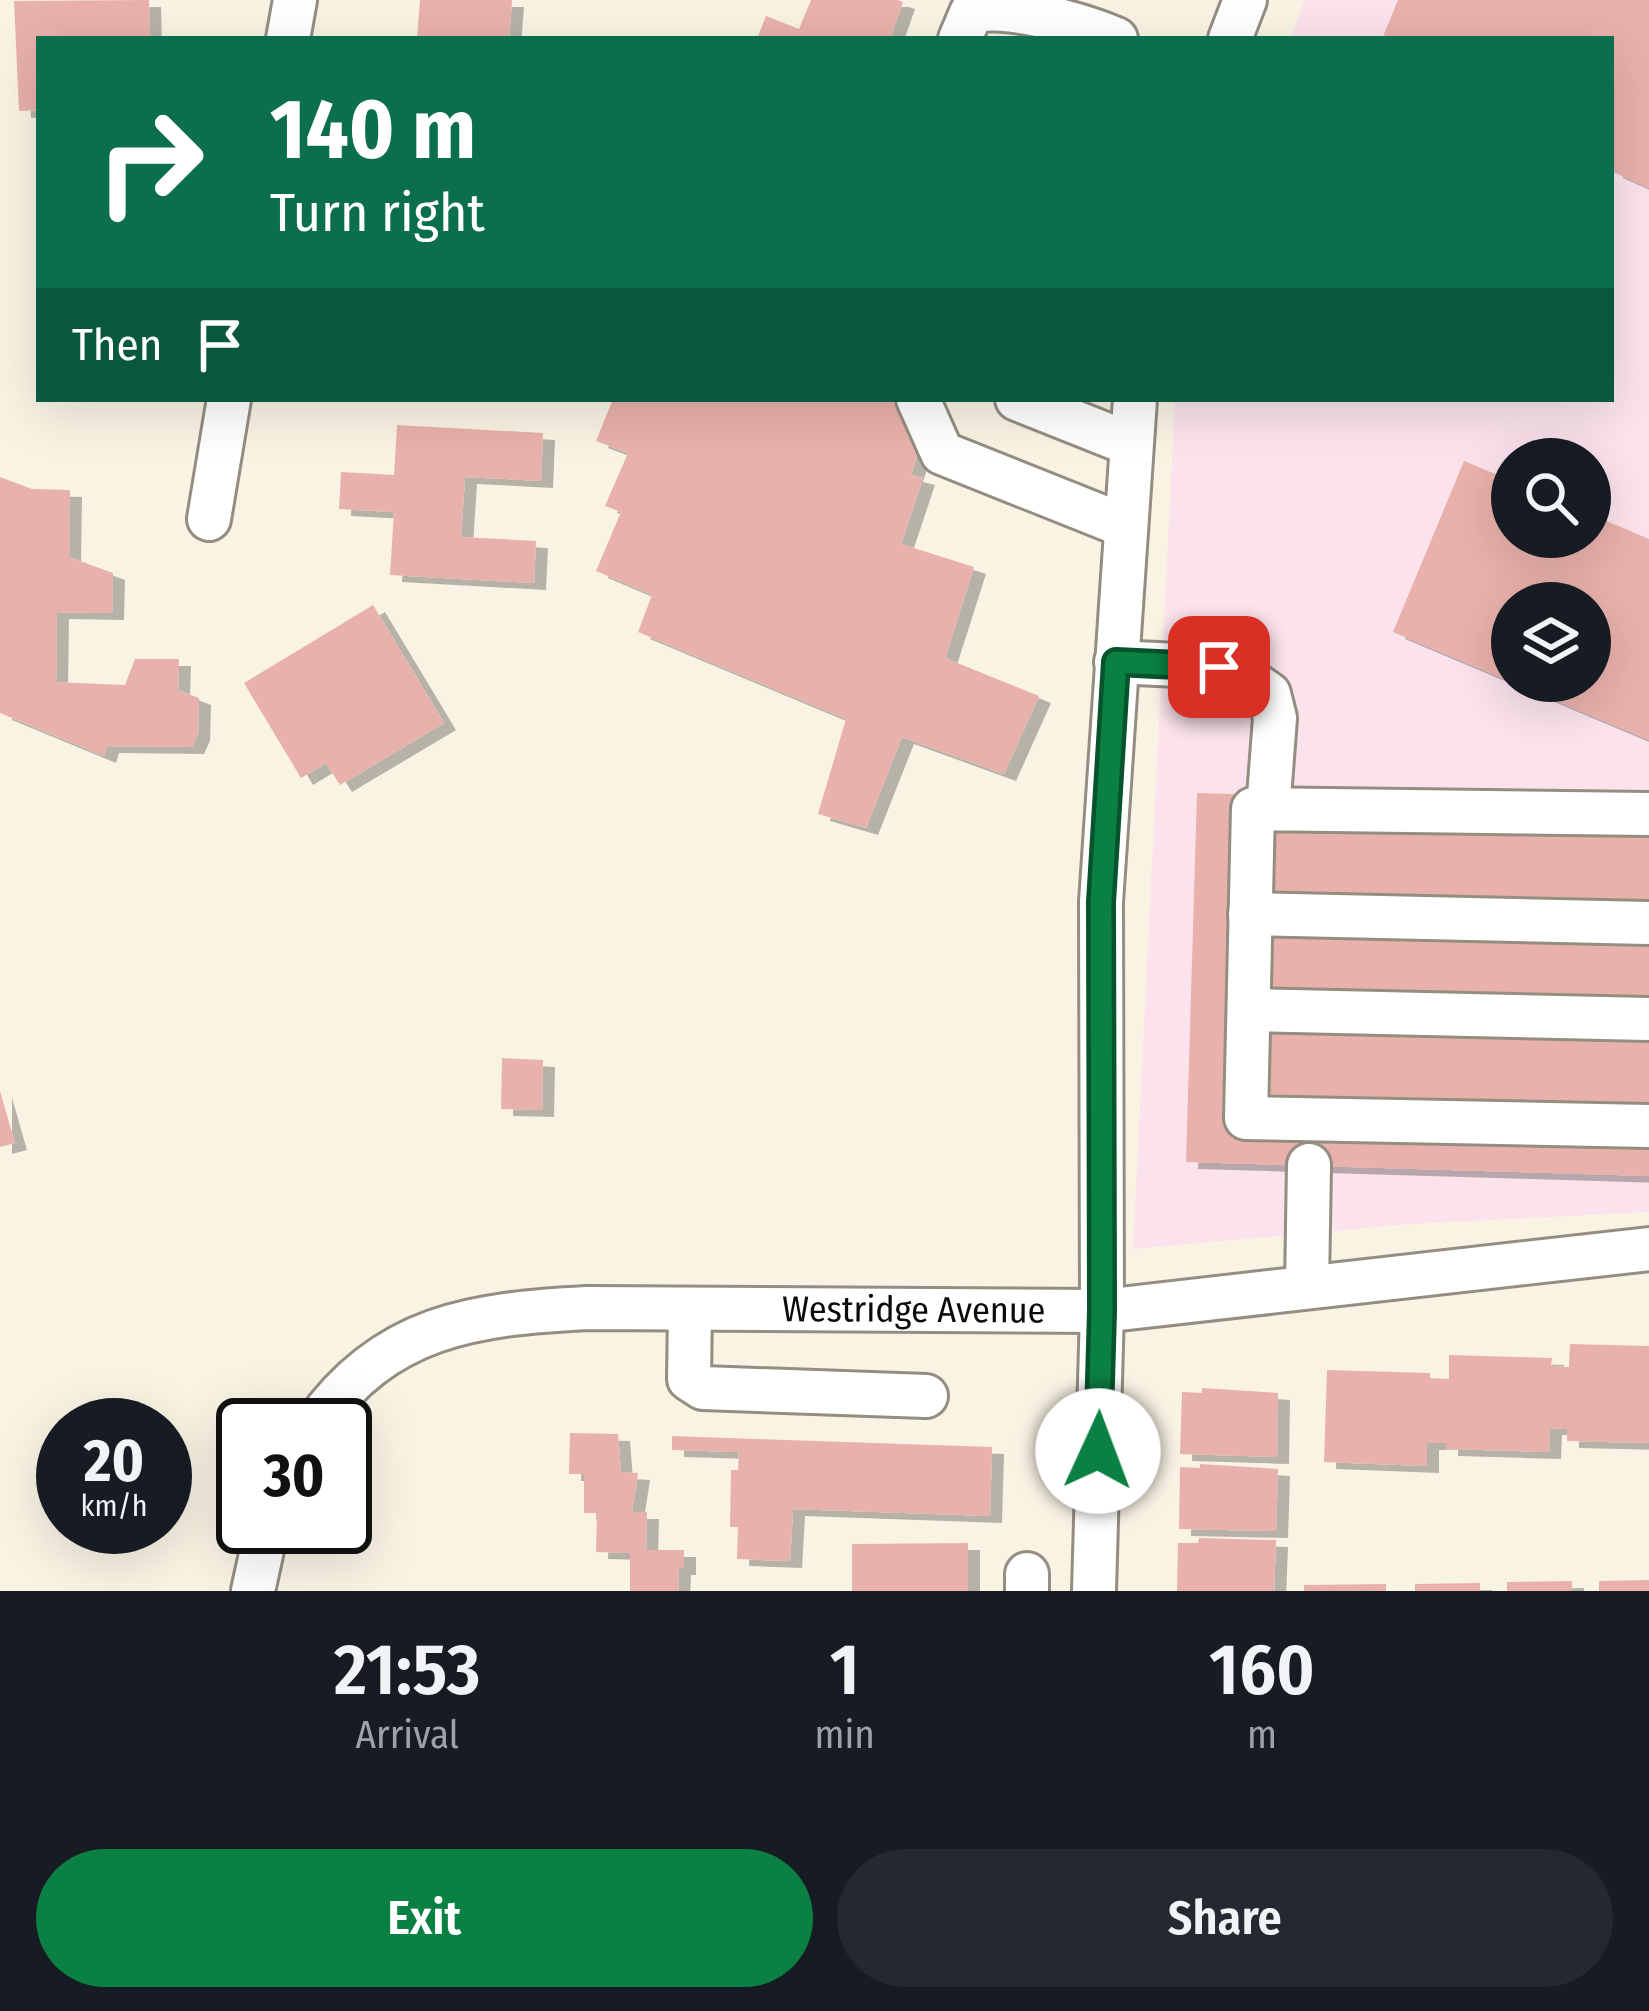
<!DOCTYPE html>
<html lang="en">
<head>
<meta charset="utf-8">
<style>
	body { margin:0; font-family:"Fira Sans Condensed",sans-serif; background:#242831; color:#f1f3f6; height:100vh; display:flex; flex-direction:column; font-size:45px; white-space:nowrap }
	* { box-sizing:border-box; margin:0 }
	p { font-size:39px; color:#9ea1a6 }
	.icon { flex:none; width:66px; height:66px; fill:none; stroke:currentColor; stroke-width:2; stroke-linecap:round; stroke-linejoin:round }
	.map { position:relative; height:1591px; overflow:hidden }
	.side { display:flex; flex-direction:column; background:#171b24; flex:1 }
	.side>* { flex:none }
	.banner { position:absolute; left:36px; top:36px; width:1578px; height:366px; border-radius:0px; box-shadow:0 12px 48px #0002; background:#0b6e4f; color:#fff; overflow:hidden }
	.tools { position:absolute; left:1491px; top:438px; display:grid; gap:24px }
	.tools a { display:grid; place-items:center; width:120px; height:120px; border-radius:50%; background:#171b24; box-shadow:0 12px 48px #0002; font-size:60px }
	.speed { position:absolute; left:36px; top:1398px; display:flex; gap:24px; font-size:60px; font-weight:700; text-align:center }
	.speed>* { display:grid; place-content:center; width:156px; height:156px; border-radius:50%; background:#171b24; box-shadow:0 12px 48px #0002; line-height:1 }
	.speed small { font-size:30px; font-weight:400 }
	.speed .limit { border:6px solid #111; border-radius:18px; background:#fff; color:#111 }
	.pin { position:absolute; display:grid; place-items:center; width:102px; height:102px; color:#fff; margin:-51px; border-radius:24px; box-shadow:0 6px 18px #0006 }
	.me { position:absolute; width:132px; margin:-66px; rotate:2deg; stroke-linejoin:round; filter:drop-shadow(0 0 9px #0008) }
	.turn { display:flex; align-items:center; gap:42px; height:252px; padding:0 36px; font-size:54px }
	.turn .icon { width:156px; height:156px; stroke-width:2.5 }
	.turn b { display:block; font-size:84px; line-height:102px }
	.then { display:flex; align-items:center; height:114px; padding:0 36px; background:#0003; gap:24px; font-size:45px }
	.eta { display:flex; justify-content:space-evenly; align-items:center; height:204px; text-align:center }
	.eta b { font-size:72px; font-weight:600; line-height:84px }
	.button { display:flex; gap:24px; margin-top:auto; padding:24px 36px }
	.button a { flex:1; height:138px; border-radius:72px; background:#0b8043; color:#fff; font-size:48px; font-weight:600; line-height:138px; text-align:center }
	.button a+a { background:#242831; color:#f1f3f6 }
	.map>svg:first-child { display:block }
</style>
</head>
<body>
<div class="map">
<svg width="1649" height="1591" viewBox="0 0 1649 1591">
	<defs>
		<filter id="shadow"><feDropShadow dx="12" dy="7" stdDeviation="0" flood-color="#0004"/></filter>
	</defs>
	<rect width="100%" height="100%" fill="#f9f3e4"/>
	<path fill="#fbe2ec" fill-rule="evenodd" d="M1305 0H1649V1212L1410 1224 1133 1249 1175 399H1611V39H1290ZM1512 459H1590V537H1512ZM1512 603H1590V681H1512Z"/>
	<path fill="#e9b1ab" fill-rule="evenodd" filter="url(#shadow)" d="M149 0 150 39H39V110L19 111 14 1Z
		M420 0H512L509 39H417Z
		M811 0H897L903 2 890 39H757L766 16 799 29Z
		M1398 0H1649V188L1611 171V39H1382Z
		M613 399H905L923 436 911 475 923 478 901 544 974 567 945 658 1039 696 1004 774 902 737 866 828 818 814 846 719 638 632 652 595 596 571 621 512 605 506 628 453 596 441Z
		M397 425 543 433 541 481 465 477 461 537 536 541 534 583 390 575 394 512 339 509 341 472 394 475Z
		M1464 461 1512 481V537H1590V514L1649 539V740L1393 632ZM1512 603H1590V681H1512Z
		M0 477 32 489 70 490 69 557 113 573 112 613 57 612 56 682 125 685 135 659H179L178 690 199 698 198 734 192 747 107 746 104 756 0 713Z
		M373 605 444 723 340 785 326 763 301 778 244 683Z
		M1197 793 1649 807V1176L1186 1162Z
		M502 1058 543 1060 542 1110 501 1109Z
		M0 1091 15 1143 0 1147Z
		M1570 1344 1649 1346V1443L1567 1441V1429L1550 1428 1549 1452 1446 1449V1443H1427V1466L1324 1462 1327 1370 1430 1373V1378L1449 1379V1355L1552 1358 1551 1366 1569 1367Z
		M1202 1388 1278 1393 1277 1457 1180 1454 1182 1392 1202 1393Z
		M570 1433 618 1434 621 1472 638 1473 632 1512H647L646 1550H684V1568H679L678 1591H630V1553L596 1552 597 1513H584V1474H569Z
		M672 1436 992 1447 990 1516 793 1509 790 1561 737 1559 738 1527H730L731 1470H738L739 1452 672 1450Z
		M1200 1464 1278 1469 1276 1531 1179 1529 1180 1467 1200 1468Z
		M1199 1538 1276 1540 1274 1591H1177L1178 1543H1198Z
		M968 1543V1591H852V1544Z
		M1649 1580V1591H1599V1581Z
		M1572 1581V1591H1507V1582Z
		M1480 1583V1591H1415V1584Z
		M1386 1584V1591H1304V1585Z"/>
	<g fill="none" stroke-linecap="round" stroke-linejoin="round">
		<defs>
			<g id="minor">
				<path d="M288 39 295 0"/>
				<path d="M960 39 971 13C999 0 1086 26 1116 39"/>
				<path d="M1230 39 1245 0"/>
				<path d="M918 399 942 453 1125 526"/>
				<path d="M1017 399 1130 444"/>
				<path d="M209 519 229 399"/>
				<path d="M1116 662 1219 667 1239 673 1269 694 1275 718 1269 797"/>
				<path d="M1649 814 1253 809 1246 1118 1649 1126"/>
				<path d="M1250 914 1649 923"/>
				<path d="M1249 1010 1649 1019"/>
				<path d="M1307 1286 1309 1165"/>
				<path d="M690 1310 689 1379 703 1388 926 1396"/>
				<path id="s1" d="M315 1425C385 1325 474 1314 587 1308L1102 1311 1649 1249"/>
				<path d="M253 1591 267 1527"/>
				<path d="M1027 1591V1574"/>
				<path d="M1094 1591 1102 1311 1101 902 1135 399"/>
			</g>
		</defs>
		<use href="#minor" stroke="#938e80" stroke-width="48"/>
		<use href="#minor" stroke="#fff" stroke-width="42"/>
	</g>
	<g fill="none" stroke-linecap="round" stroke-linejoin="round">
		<defs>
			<path id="route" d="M1098 1451 1102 1311 1101 902 1116 662 1219 667"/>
		</defs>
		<use href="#route" stroke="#07532c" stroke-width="30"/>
		<use href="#route" stroke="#0b8043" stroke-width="21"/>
	</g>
	<g text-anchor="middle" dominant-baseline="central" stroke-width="9" stroke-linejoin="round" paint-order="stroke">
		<g font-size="36" fill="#0d0b07" stroke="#fff">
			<text stroke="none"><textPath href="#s1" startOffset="636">Westridge Avenue</textPath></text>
		</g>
	</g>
</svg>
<div class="tools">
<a><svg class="icon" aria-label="search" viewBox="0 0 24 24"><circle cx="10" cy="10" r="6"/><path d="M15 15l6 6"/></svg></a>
<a><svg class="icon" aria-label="layers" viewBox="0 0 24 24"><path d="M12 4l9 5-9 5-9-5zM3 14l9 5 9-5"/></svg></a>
</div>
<div class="speed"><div>20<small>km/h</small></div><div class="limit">30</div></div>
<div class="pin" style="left:1219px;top:667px;background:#d93025"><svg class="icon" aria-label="arrive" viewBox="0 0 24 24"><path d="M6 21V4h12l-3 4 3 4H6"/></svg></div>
<svg class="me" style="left:1098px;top:1451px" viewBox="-20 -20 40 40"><circle r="19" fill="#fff"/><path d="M0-13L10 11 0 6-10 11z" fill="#0b8043"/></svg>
<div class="banner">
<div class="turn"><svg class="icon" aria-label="right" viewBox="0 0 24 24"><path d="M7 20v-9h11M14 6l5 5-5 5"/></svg><div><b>140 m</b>Turn right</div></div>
<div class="then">Then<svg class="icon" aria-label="arrive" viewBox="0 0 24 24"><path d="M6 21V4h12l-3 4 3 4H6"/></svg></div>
</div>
</div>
<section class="side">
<div class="eta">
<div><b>21:53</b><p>Arrival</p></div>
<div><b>1</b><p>min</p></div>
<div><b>160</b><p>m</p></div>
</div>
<div class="button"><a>Exit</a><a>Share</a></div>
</section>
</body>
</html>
